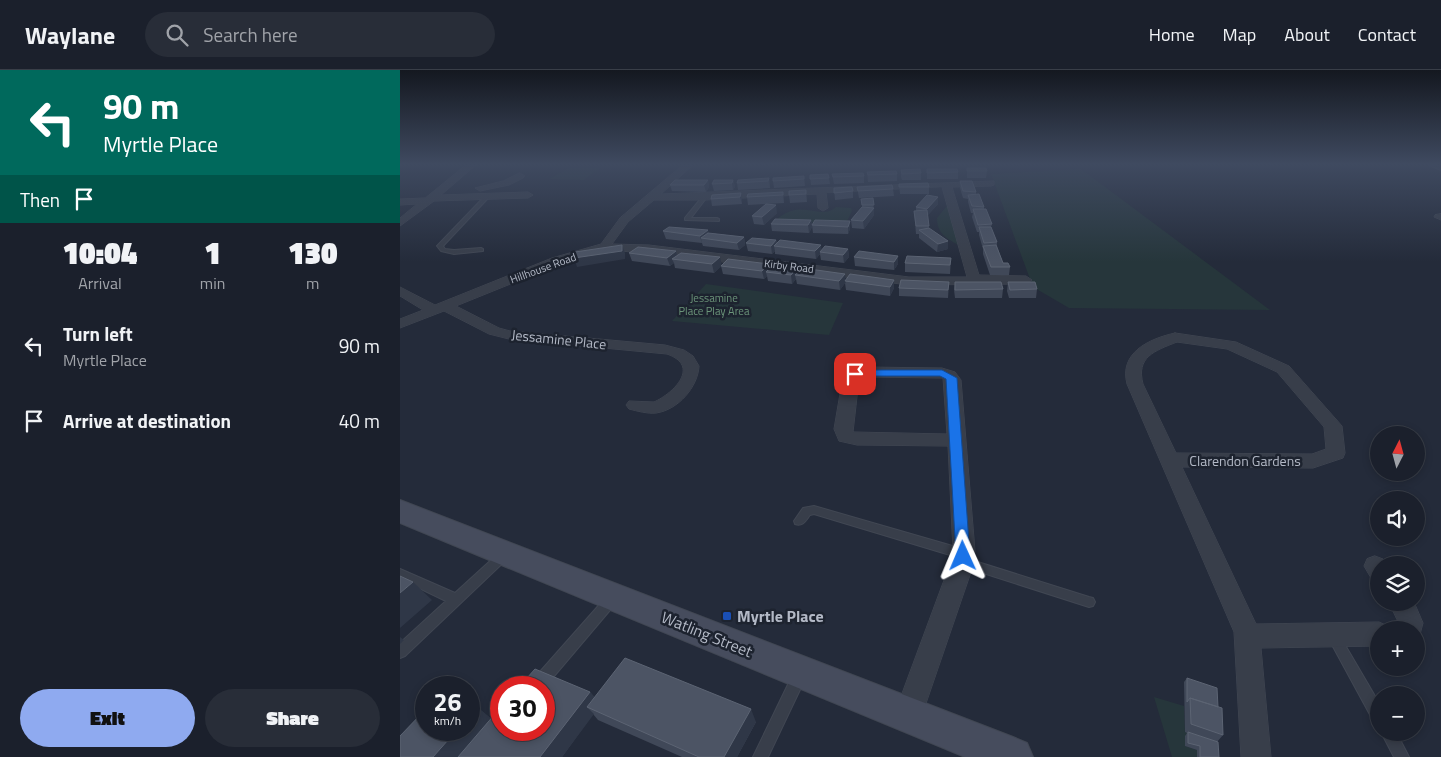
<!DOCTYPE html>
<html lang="en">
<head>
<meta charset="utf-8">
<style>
	body { margin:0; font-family:"Titillium Web",sans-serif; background:#282d38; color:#f1f3f6; height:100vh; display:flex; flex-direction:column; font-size:19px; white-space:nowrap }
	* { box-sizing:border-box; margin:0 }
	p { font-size:16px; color:#a0a3a9 }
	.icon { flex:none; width:28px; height:28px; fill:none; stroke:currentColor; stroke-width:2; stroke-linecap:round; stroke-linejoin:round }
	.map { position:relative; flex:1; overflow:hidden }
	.details { display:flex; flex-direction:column; background:#1b202c; width:400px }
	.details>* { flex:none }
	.hud { background:#00695c; color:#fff; overflow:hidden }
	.needle { width:32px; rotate:6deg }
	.buttons { position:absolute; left:970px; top:356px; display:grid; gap:10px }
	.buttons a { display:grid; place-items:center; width:55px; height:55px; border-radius:50%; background:#1b202c; box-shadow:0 2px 8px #0003,0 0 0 1px #393e48; font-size:25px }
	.speed { position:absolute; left:15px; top:606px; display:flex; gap:10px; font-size:25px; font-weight:700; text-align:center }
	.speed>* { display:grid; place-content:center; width:65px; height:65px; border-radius:50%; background:#1b202c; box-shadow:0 2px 8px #0003,0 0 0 1px #393e48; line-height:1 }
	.speed small { font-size:12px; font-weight:400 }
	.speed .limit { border:8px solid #d22; background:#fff; color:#111 }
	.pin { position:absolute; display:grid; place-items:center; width:42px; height:42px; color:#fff; margin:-21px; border-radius:10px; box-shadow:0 2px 8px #0006 }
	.me { position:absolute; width:55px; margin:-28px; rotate:359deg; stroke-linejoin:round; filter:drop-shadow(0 0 4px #0008) }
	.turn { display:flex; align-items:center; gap:18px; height:105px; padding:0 20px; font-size:22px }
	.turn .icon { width:65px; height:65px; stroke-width:2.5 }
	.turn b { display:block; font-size:35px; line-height:42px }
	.then { display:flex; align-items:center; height:48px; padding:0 20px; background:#0003; gap:10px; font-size:19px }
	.eta { display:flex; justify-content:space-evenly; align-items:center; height:85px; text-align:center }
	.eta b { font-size:30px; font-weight:800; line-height:35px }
	.cta { display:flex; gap:10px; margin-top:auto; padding:10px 20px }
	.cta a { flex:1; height:58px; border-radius:30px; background:#8faaf0; color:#111; font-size:20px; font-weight:800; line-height:58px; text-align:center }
	.cta a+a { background:#282d38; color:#f1f3f6 }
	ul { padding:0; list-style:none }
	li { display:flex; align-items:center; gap:15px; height:75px; padding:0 20px }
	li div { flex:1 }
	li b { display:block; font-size:19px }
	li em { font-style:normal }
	header { display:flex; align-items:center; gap:30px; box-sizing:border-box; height:70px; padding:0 25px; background:#1b202c; border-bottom:1px solid #393e48 }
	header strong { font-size:24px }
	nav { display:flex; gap:28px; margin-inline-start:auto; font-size:18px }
	.search { width:350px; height:45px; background:#282d38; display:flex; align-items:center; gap:12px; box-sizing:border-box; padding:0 18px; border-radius:28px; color:#a0a3a9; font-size:19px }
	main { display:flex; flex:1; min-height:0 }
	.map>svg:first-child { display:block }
</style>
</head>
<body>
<header>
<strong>Waylane</strong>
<div class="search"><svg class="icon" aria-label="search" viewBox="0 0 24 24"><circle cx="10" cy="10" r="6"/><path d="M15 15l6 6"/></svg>Search here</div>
<nav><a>Home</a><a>Map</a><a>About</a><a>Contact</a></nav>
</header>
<main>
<section class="details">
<div class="hud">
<div class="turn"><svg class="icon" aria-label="left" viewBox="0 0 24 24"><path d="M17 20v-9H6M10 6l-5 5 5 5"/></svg><div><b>90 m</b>Myrtle Place</div></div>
<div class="then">Then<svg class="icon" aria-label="arrive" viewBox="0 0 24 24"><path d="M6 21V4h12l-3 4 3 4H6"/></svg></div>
</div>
<div class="eta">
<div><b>10:04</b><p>Arrival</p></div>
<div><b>1</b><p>min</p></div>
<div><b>130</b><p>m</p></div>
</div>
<ul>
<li><svg class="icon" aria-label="left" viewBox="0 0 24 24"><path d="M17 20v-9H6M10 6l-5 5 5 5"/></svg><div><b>Turn left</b><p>Myrtle Place</p></div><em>90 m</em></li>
<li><svg class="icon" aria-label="arrive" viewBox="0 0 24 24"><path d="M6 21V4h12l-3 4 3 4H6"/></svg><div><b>Arrive at destination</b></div><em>40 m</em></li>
</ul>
<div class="cta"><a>Exit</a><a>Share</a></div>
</section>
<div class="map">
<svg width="1041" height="687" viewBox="0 0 1041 687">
	<rect width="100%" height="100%" fill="#242b3a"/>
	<path fill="#26363b" d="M174 95H204L184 110 149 109Z
		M681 99 870 240 669 238 633 217 591 104Z
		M551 131 564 178C550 170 537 166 537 148Z
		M436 137 451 138 452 141 447 151 437 154 375 151C402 126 419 152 436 137Z
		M306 214 443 233 429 265 272 251Z
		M754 627 784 636 785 662 816 673 785 666V676L797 680V687H772Z"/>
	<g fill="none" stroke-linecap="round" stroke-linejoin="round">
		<defs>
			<path id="service" d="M1029 95H1036L1041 97V100Z
				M86 125 90 126 43 176 45 179 54 180 81 178 83 179V181L54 184 41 181 37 176 38 175Z
				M303 126 307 127 291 148H317L319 149V151L285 150V148Z
				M414 436 563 479 567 481 569 484 565 488 689 527 693 528 695 532 693 536 689 537 558 495 556 492 560 488 414 444 410 445C406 450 403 457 395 454L394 451 403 438Z
				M104 480 108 482 110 485 108 488 5 586 0 588V573L46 531 0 509V499L55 523 100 482Z
				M212 524 216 525 218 529 216 533 144 618H128L130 613 208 525Z
				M934 561 938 563 979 633V654L974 652 930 571 928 567 930 563Z
				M399 600 404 602 406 607 368 687H353L394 602Z
				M981 662H996L1009 687H994Z"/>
			<path id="minor" d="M66 95H76L41 125 128 122 133 125 128 128 34 131 0 156V148L17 134 0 135V129L25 128Z
				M283 95H293L261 124 594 111V115L591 116 552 117 579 205 626 206 632 210 626 214 509 215 249 183 203 180 160 194 56 236 99 258 110 261 265 275 284 280 293 286 299 296C298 317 278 340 256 343 248 344 237 341 229 339L226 335 229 331 254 332C274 323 301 296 267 284L109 269 89 264 44 241 0 258V249L23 240 0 226V217L35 235 152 188 201 174 220 148ZM542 117 567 207H509L249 175 212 174 228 152 254 130H305L417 124 418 138 423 141 428 138 426 123Z
				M120 103 125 106 123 108 109 115 80 121 75 118 103 111Z
				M1041 144V150L1034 147 1035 145Z
				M775 263 836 272 889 296 942 356 945 383 943 388 913 398 782 397 856 554 979 552 988 556 990 560H979V576L861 578 871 687H841L834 562 727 314C719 283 748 269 775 263ZM777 272 827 279 877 302 924 357 926 379 912 384 776 383 743 314C736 287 754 281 777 272Z
				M462 297 542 298 555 302 561 310 575 481 571 502 522 645 518 655 508 659 498 655 494 645 547 502 553 481 548 376 457 375 439 371 434 359 443 306 445 303ZM464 307 543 308 547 364 453 362 459 309Z
				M975 486 983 489 988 495H979V511L971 508 964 496 967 489Z
				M989 532H1014L1023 553 1019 568 1016 569V560H997V550Z"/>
			<path id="secondary" d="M0 430 613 667 627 673 633 687H565L0 453Z"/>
		</defs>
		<use href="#service" stroke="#414753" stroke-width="2"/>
		<use href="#minor" stroke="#414753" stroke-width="1"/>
		<use href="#secondary" stroke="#414753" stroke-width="2"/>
		<use href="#service" fill="#383e4a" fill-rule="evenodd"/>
		<use href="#minor" fill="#383e4a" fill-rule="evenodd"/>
		<use href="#secondary" fill="#464c5d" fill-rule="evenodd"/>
	</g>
	<path fill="#404858" d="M567 98 587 101 586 108H567Z
		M527 99 558 102V109H527Z
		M501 100 521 103V110H502L501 107Z
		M467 102 497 104V111L468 112Z
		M428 104 430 114 411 115 410 105Z
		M432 104 464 106V113L434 114Z
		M404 106 405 116 374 118 373 111Z
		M369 108 370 118 338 120 337 113Z
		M308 110 309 117 306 122 272 121 270 115Z
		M333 110 335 117 333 120 314 121 312 114Z
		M560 111 576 122V124L584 137V139L592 154 591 157 597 172V176L603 193 610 197 609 205H590L583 184V179L579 165V162H577L572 147 573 143H571L568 132V129L563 128 560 118Z
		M499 114 529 117V124H500Z
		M457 117 493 119 494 126 459 128Z
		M434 118 453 121V128L435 130Z
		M406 120 407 132 390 133 389 125Z
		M383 122 384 133 348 135 347 127Z
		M341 123 342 130V134L312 136 311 129Z
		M538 127V134L528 145 529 158 548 171V179L537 182 519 168V164H516L514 141H516V137Z
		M473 128 474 145 464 159 452 158 451 150 462 137 461 129Z
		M377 143 364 155 354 154 352 146Z
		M411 150 412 157 409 163 372 161 371 154Z
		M450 151V159L448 164 413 163 412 155Z
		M263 161 309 163 344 167 345 175 339 180 303 176 302 173 266 169Z
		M376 170 377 173 421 180 448 179 449 187 444 193 421 190 420 184 416 189 375 184V181L372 184 348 181 346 173Z
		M276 181 277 186 322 195 370 198 445 211 494 210V218L490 226 446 220 445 213 440 220 397 214 396 209 392 214 368 211 367 206 364 209 323 204 321 196 314 203 275 198 274 193 270 196 232 191 229 183Z
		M498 186V194L494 200 455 196 454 187Z
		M551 188 550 204 505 202V193Z
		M549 212 548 228 499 226V218Z
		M555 212 603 219 602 228H555L554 220Z
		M608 212 637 219 636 228H609L607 221Z
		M787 608 818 637 823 665 817 672 819 687H797V680L785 676V666L787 663 785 662 784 612Z
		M190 622 195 628 356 652 337 687H282L198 650 193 644 162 687 22 643 20 641 77 637 91 649Z"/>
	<path fill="#2f3747" d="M308 110 309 117 306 122 304 115Z
		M333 110 335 117 333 120 332 113Z
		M341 123 342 130V134L340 127Z
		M538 127V134L527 146V139Z
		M376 135 377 143 364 155 362 147Z
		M474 138V145L464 159 463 151Z
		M411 150 412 157 409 163 408 155Z
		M450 151V159L448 164V157Z
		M308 160 310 167 301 168 302 174 300 166Z
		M344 167 345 175 339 180 337 173Z
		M376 170 378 177 374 176 375 181 372 184 371 176Z
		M548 171V179L537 182 538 174Z
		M222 175 225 183V189L177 197 174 188Z
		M421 175 422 182H420V184L416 189 415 181Z
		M448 179 449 187 444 193 443 185Z
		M276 181 278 189H272L274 193 270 196 267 188Z
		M498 186V194L494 200V192Z
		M320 187 322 196 314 203 312 194Z
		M369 194 370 202H366L367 206 364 209 362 201Z
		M397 198 398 206 395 205 396 209 392 214 391 205Z
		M445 204 446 212 440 220 439 211Z
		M494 210V218L490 226V217Z
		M13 512 32 530 0 558V523Z
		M0 567 4 570 0 574Z
		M190 622 201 634 187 637 194 644 162 687H140Z
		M77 637 92 649 60 687H33L57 660H69V646Z
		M351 639 356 652 337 687H324Z"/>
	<path fill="#4c5464" stroke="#5c6473" d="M567 98H586L587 101H567Z
		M520 99 521 103 502 104 501 100Z
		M527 99H557L558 102 527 103Z
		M496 101 497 104 468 105 467 102Z
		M463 103 464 106 433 107 432 104Z
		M428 104 429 108 410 109V105Z
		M404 106V109L373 111V108Z
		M369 108 368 111 337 113 338 110Z
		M275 110H308L304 115H270Z
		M314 110H333L332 113 312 114Z
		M560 111H572L576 122 563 121Z
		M528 113 529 117H499V114Z
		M492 115 493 119 458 121 457 117Z
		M452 117 453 121 434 123V118Z
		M406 120V124L389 125V121Z
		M383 122V125L347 127 348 124Z
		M341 123 340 127 311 129 312 125Z
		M579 124 584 137 572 136 568 125Z
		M527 125 538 127 527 139 516 137Z
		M473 128 474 135H462L461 129Z
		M366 134 376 135 362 147 352 146Z
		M462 137 474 138 463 151 451 150Z
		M573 139H586L592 154 578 155Z
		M527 140 529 156H516L514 141Z
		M375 149 411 150 408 155 371 154Z
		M415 150 450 151 448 157 412 155Z
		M269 157 308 160 300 166 263 161Z
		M579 157H591L597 172 584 173Z
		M529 158 548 171 538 174 519 160Z
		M308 163 344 167 337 173 301 168Z
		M352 168 376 170 371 176 346 173Z
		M380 170 421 175 415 181 374 176Z
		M222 175V181L174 188 175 182Z
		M596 175 603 193H608L610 197H591L583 176Z
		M425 176 448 179 443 185 420 182Z
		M238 177 276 181 267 188 229 183Z
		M459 181 498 186 494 192 454 187Z
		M281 183 320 187 312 194 272 189Z
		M507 186 551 188 550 195 505 193Z
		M328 189 369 194 362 201 321 196Z
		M373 195 397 198 391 205 366 202Z
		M402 198 445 204 439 211 395 205Z
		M450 204 494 210 490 217 445 211Z
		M501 210 549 212 548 220 499 218Z
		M555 212H601L603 219 555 220Z
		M608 212H635L637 219 610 220Z
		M0 506 13 512 0 523Z
		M225 588 351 639 324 687H299L187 637Z
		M135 599 190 622 140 687H58L101 637V660H144V618H118Z
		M787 608 817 618 818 637 790 628 787 632Z
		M790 628 822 638 823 665 791 654Z
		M69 633 77 637 69 646Z
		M26 634V660H57L33 687H0V666L23 642 20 641Z
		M788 662 818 672 819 687H800V676L788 673Z"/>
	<linearGradient id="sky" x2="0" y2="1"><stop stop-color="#141820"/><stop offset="0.49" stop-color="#3f4a60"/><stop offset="1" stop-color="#3f4a60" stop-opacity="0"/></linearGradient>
	<rect width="1041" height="192" fill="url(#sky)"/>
	<path fill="#1a73e8" stroke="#114b97" d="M455 300H542L557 308 570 486 568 491 563 492 558 491 556 486 546 309 540 306H451L450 304Z"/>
	<rect fill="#1a4fb4" stroke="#1d232f" stroke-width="2" x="322" y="541" width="10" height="10" rx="2.5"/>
	<g text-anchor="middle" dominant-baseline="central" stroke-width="5" stroke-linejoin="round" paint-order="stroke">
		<g font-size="11" fill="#b3b9c6" stroke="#1d232f">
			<text transform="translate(389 196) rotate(7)">Kirby Road</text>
			<text transform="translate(143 198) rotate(-20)">Hillhouse Road</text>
		</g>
		<g font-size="11" fill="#6c957a" stroke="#1d232f">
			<text x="314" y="228">Jessamine<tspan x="314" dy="13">Place Play Area</tspan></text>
		</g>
		<g font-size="14" fill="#b3b9c6" stroke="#1d232f">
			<text transform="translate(159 269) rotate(6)">Jessamine Place</text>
			<text x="845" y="390">Clarendon Gardens</text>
		</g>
		<g font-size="16" font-weight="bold" fill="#b3b9c6" stroke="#1d232f" text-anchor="start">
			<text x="337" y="546">Myrtle Place</text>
		</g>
		<g font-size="16" fill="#b3b9c6" stroke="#1d232f">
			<text transform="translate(307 564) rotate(22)">Watling Street</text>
		</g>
	</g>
</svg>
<div class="buttons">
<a><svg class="needle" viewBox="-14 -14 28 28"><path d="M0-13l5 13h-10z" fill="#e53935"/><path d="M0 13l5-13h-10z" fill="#a0a3a9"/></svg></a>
<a><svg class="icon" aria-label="sound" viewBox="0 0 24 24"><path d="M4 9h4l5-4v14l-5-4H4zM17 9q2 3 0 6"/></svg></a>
<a><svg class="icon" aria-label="layers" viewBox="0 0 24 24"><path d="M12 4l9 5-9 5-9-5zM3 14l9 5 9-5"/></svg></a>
<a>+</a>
<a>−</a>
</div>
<div class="speed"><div>26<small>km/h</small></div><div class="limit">30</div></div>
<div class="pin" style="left:455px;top:304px;background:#d93025"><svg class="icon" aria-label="arrive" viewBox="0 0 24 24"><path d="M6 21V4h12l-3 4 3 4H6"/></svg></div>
<svg class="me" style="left:563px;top:486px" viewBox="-20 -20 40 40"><path d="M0-17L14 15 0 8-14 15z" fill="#1a73e8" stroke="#fff" stroke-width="4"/></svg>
</div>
</main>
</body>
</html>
